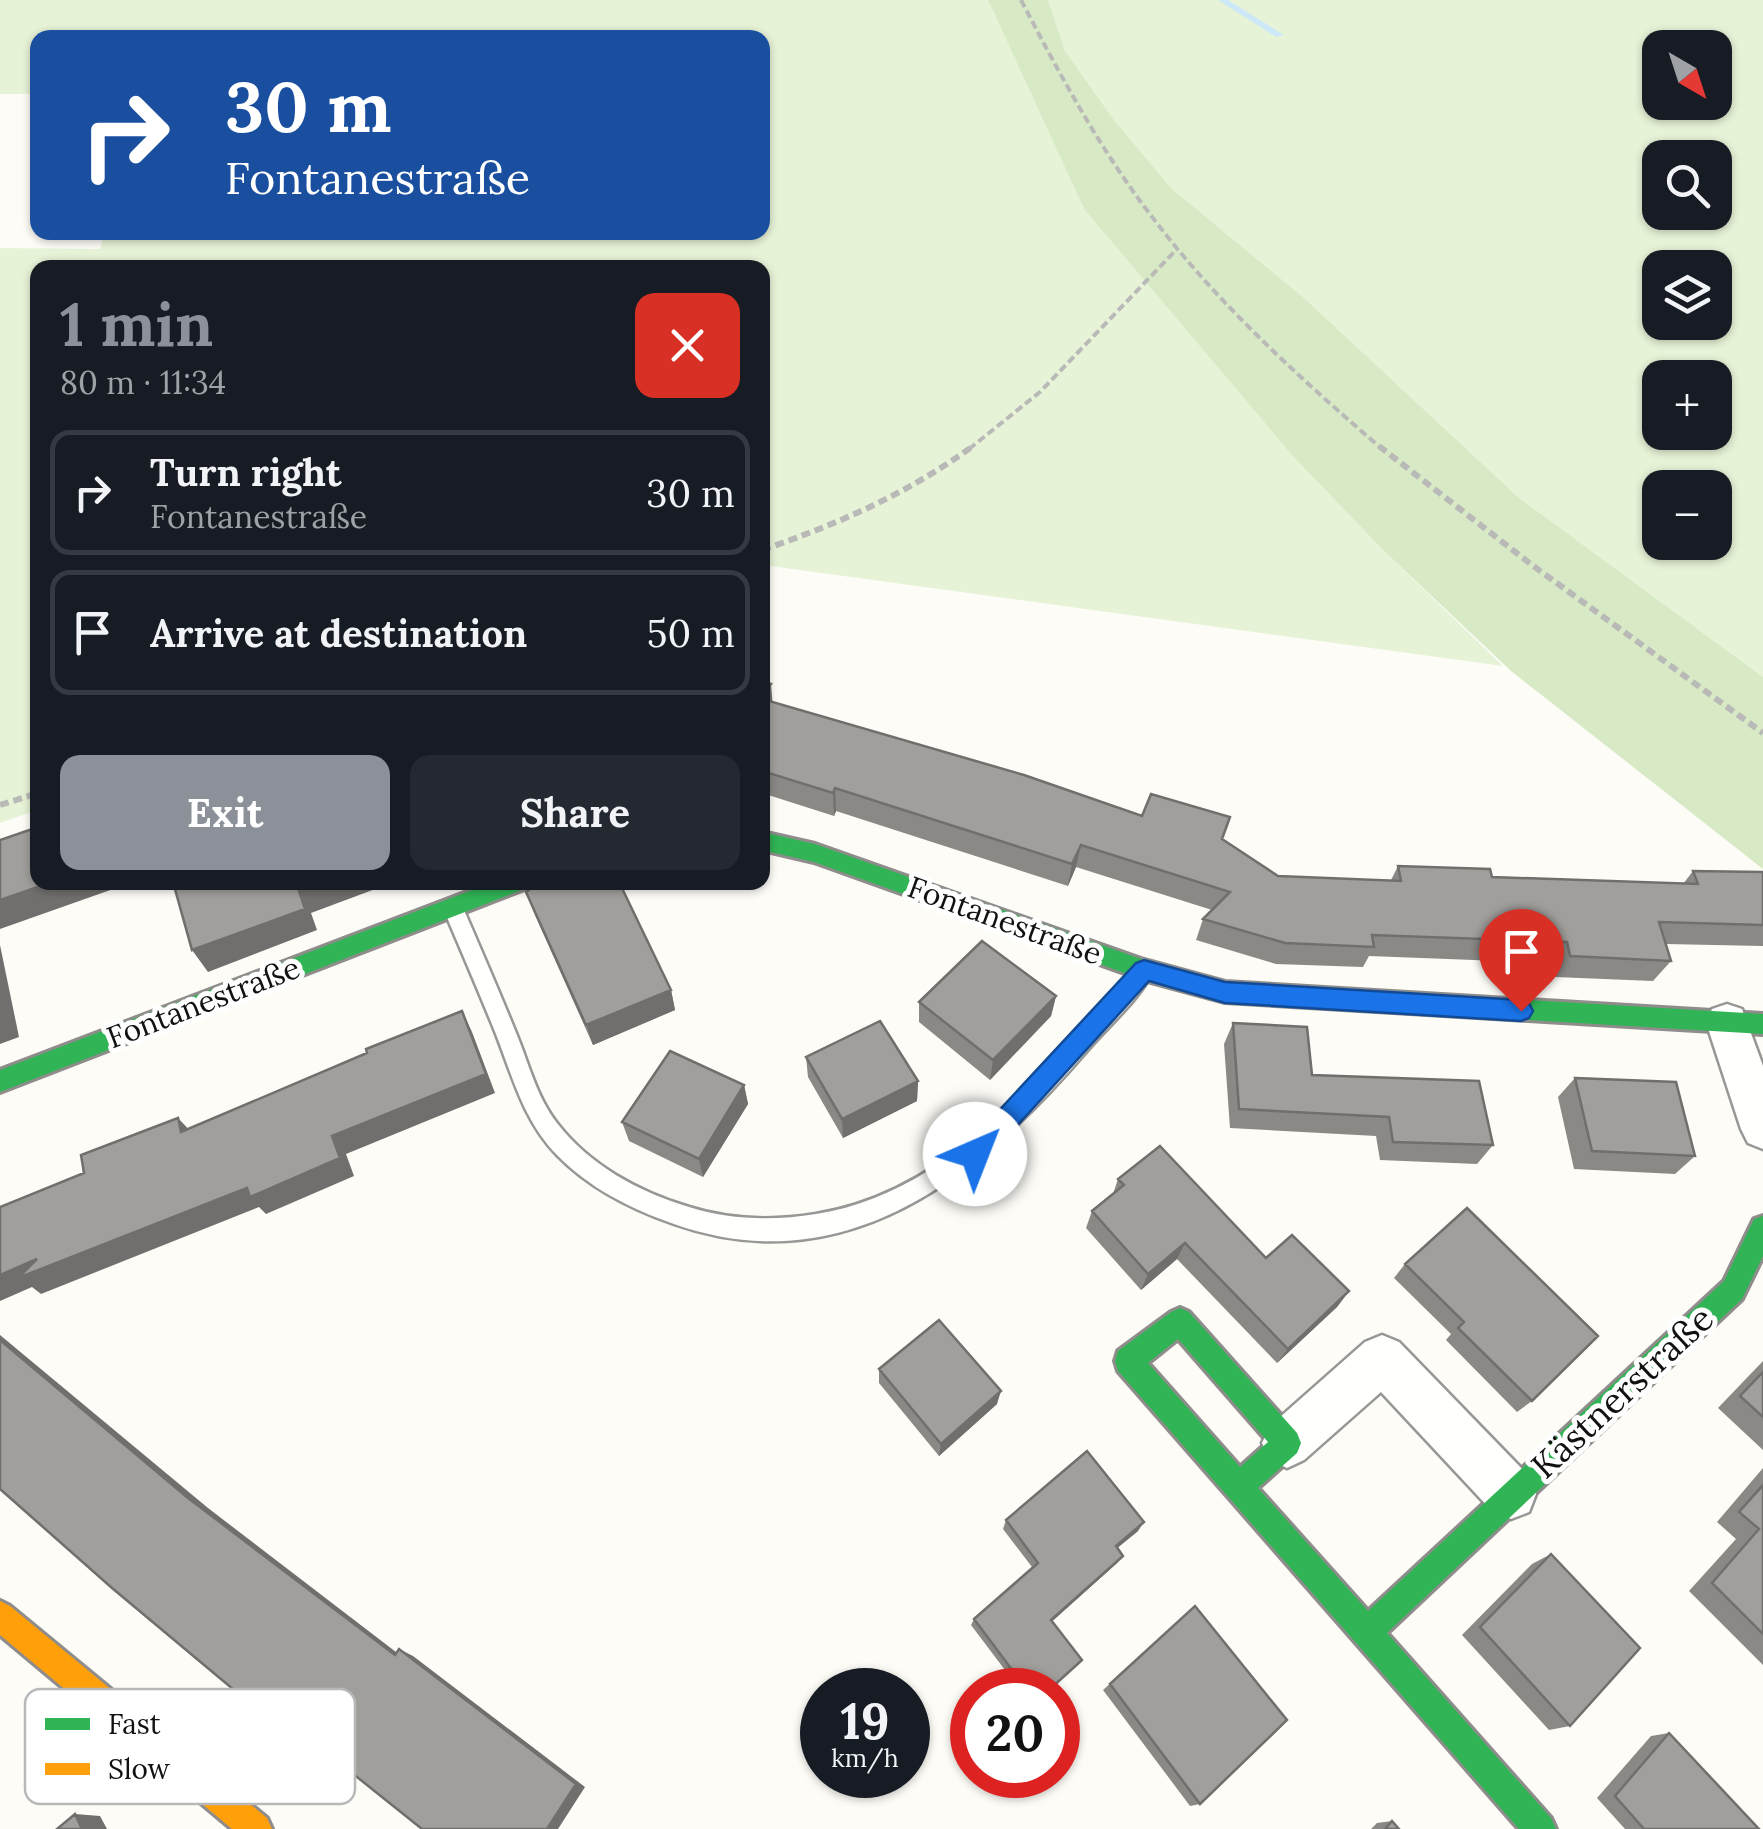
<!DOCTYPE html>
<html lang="en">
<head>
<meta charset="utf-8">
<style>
	body { margin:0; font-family:Lora,serif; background:#242831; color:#f1f3f6; height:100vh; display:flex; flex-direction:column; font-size:38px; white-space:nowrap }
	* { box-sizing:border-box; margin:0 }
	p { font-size:32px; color:#9ea1a6 }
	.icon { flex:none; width:55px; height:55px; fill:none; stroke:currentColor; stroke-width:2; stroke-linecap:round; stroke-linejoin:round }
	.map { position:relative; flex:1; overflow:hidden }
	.panel { position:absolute; left:30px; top:260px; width:740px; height:630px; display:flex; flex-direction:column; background:#171b24; border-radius:20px; box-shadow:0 2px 8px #0004 }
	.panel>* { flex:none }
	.hud { position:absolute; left:30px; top:30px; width:740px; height:210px; border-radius:20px; box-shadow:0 2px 8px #0004; background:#1a4fa0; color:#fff; overflow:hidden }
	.needle { width:65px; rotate:141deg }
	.buttons { position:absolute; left:1642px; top:30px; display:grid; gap:20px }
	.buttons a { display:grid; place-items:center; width:90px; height:90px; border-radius:20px; background:#171b24; box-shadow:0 2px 8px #0004; font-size:50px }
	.speed { position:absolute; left:800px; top:1668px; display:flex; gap:20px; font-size:50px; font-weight:700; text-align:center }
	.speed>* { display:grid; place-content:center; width:130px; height:130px; border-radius:50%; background:#171b24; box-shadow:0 2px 8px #0004; line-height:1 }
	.speed small { font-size:25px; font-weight:400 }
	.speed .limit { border:15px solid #d22; background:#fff; color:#111 }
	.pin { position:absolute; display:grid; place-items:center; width:85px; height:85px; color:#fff; margin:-102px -42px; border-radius:50% 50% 50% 0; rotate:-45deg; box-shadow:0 0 10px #0007 }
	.pin .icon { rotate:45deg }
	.me { position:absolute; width:110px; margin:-55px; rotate:44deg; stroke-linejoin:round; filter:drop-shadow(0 0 8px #0008) }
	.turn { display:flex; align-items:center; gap:35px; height:210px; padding:0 30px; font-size:45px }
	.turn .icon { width:130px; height:130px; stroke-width:2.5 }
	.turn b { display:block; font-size:70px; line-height:85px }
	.round { display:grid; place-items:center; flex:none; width:105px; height:105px; border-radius:20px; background:#242831 }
	.overview { display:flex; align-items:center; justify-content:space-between; height:170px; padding:0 30px }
	h1 { font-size:60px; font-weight:700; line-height:75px; color:#8c9099 }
	.button { display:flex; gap:20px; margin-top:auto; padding:20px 30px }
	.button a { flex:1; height:115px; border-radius:20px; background:#8c9099; color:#fff; font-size:40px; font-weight:700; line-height:115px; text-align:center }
	.button a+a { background:#242831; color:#f1f3f6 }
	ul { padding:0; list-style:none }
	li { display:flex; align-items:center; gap:30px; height:125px; margin:0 20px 15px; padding:0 10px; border:5px solid #363941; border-radius:20px }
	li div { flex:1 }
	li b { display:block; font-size:38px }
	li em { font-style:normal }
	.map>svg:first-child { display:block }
</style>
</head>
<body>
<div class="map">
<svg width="1763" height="1829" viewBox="0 0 1763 1829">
	<rect width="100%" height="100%" fill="#fdfcf7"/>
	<path fill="#e7f3d7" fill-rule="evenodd" d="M0 0H988L1084 209 1293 455 1384 551 1503 666 763 565 762 268H38L37 810 0 823V248L100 249 105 232H762V38H38L37 94H0Z
		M1048 0H1763V677L1518 497 1303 297 1172 189 1114 120 1065 51ZM1660 48H1715V102H1660ZM1660 158H1715V212H1660ZM1660 268H1715V322H1660ZM1660 378H1715V432H1660ZM1660 488H1715V542H1660Z"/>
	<path fill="#d8eac5" d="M988 0H1048L1065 51 1114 120 1172 189 1303 297 1518 497 1763 677V869L1511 671 1384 551 1292 455 1084 209Z"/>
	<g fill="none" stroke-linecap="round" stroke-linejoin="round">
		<path fill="#cde8f7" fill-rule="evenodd" d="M1218 0H1228L1284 35 1276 37Z"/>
		<defs>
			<path id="lane" d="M453 900 460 902 463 908C481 950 499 991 516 1033 529 1064 536 1096 557 1123 589 1165 639 1192 689 1207 730 1220 774 1221 816 1214 958 1191 1047 1065 1137 964L1144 961 1151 964 1154 970C1139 1000 1108 1026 1086 1052 981 1175 846 1285 674 1224 631 1209 589 1188 557 1155 524 1121 513 1078 496 1034 479 992 461 950 443 908L446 902Z"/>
			<path id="street" d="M1727 1004 1742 1009 1763 1066V1149L1748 1143 1741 1129 1706 1022 1712 1009Z
				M1382 1335 1399 1342 1529 1476 1536 1494 1529 1512 1511 1519 1493 1512 1381 1392 1304 1460 1287 1468 1270 1460 1262 1443 1270 1426 1365 1342Z"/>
			<path id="fast" d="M762 832 815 844 1144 960 1225 982 1763 1014V1034L1225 1002 1144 980 814 862 762 850Z
				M493 882H530L527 888 0 1092V1070Z
				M1763 1216V1256L1742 1299 1387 1633 1551 1818 1556 1829H1519L1118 1371 1115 1361 1118 1351 1171 1312 1180 1308 1189 1312 1297 1433 1301 1443 1297 1453 1258 1488 1368 1611 1724 1281 1754 1219ZM1178 1339 1268 1442 1240 1467 1148 1363Z"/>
			<path id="slow" d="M0 1601 10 1606 267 1818 272 1829H232L0 1635Z"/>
		</defs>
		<use href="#lane" stroke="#979795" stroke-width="5"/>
		<use href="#street" stroke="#979795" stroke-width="5"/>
		<use href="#fast" stroke="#8e8d8b" stroke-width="6"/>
		<use href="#slow" stroke="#8e8d8b" stroke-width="6"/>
		<path stroke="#b9b9b8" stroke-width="4" stroke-dasharray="8 4" stroke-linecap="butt" d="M1021 0C1061 77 1102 153 1156 222 1221 307 1301 379 1382 449
			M969 449 1040 392 1177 249"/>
		<path stroke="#b9b9b8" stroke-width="6" stroke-dasharray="9 5" stroke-linecap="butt" d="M1379 446 1532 565 1763 733
			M762 550C838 524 907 494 973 446
			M0 805 38 793"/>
		<use href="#lane" fill="#fffffe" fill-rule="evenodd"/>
		<use href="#street" fill="#fffffe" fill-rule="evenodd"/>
		<use href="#fast" fill="#30b455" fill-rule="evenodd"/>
		<use href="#slow" fill="#ff9f0a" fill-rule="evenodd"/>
	</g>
	<path fill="#8a8986" d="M762 681 773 702 1222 840 1278 876 1391 880 1398 866 1492 877 1683 884 1693 871 1763 872V946L1666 944 1671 961 1653 981 1555 977 1551 963 1369 956 1363 967 1276 964 1196 940 1203 919 1212 910 1076 867 1068 886 836 811 834 816 762 793Z
		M526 892 671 990 675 1010 593 1045 534 913Z
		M1056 996 1051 1016 990 1080 919 1022V1002Z
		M1233 1023 1312 1075 1493 1145 1477 1164 1380 1160 1376 1136 1230 1128 1224 1044Z
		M806 1057 918 1081 917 1101 843 1138 808 1077Z
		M1575 1078 1695 1156 1675 1174 1574 1169 1558 1097Z
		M744 1085 748 1104 703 1177 629 1141 622 1122Z
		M1118 1179 1266 1258 1349 1291 1337 1307 1277 1363 1177 1259 1141 1290 1086 1228 1092 1211 1113 1194Z
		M1405 1264 1598 1336 1532 1401 1517 1412 1446 1340 1451 1334 1394 1278Z
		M1763 1361V1450L1718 1408Z
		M879 1369 997 1404 939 1456 879 1383Z
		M1763 1468V1665L1689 1591 1736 1539 1717 1522Z
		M1006 1520 1138 1531 1117 1548V1563L1052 1621 1050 1690H1020L971 1625 974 1619 1032 1567 1003 1529Z
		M1551 1554 1570 1726 1549 1730 1462 1635 1532 1564Z
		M1195 1606 1200 1804 1190 1806 1103 1690Z
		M1669 1733 1759 1829H1625L1597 1798 1651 1736Z
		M1392 1821 1399 1829H1371L1377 1823Z"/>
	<path fill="#716f6d" d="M771 684 773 708 764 723 762 698Z
		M835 788 836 811 834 816 833 793Z
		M1081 845 1076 867 1068 886 1072 864Z
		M52 882H133L0 929V900Z
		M322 882H394L311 913 317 930 208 972 192 950 299 891Z
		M0 945 19 1037 0 1044Z
		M671 990 675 1010 593 1045 586 1025Z
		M1056 996 1051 1016 990 1080 993 1060Z
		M462 1011 472 1032 495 1093 346 1154 354 1176 266 1214 259 1207 41 1294 32 1287 0 1301V1275L332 1136Z
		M918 1081 917 1101 843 1138 842 1119Z
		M744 1085 748 1104 703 1177 699 1159Z
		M178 1118 196 1137 181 1132Z
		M1185 1243 1177 1259 1141 1290 1148 1274Z
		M1349 1291 1337 1307 1277 1363 1288 1349Z
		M0 1335 208 1508 409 1662 395 1655 188 1498 0 1340Z
		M1001 1391 997 1404 939 1456 941 1444Z
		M1144 1522 1138 1531 1110 1554 1116 1546Z
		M1123 1556 1117 1563 1047 1626 1051 1620Z
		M399 1649 413 1656 585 1787 558 1829H547Z
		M282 1717 300 1722 295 1729 276 1725Z
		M75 1814 100 1816 107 1829H82Z"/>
	<path fill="#a19f9c" stroke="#716f6d" stroke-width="2.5" d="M762 681 771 684 762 698Z
		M762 699 1024 775 1142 816 1151 794 1230 817 1222 839 1278 876 1401 881 1398 866 1490 869 1492 877 1698 884 1693 871 1763 872V925L1659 922 1671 961 1570 956 1567 942 1372 935 1374 947 1285 943 1203 919 1230 892 1081 845 1072 864 835 788 833 793 762 771Z
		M38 827V882H52L0 900V840Z
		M173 882H322L299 891 305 909 192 950Z
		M526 882H619L671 990 586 1025 526 892 529 890Z
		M982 941 1056 996 993 1060 919 1002Z
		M462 1011 486 1074 332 1136 340 1158 250 1197 247 1188 18 1278 37 1259 0 1275V1207L84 1173 81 1155 178 1118 181 1132 367 1053 366 1049Z
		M880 1021 918 1081 842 1119 806 1057Z
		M1233 1023 1307 1027 1312 1075 1479 1081 1493 1145 1393 1142 1389 1117 1239 1109Z
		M670 1051 744 1085 699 1159 622 1122Z
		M1575 1078 1676 1082 1695 1156 1592 1151Z
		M1160 1146 1266 1258 1292 1235 1349 1291 1288 1349 1185 1243 1148 1274 1092 1211 1124 1185 1118 1179Z
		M1467 1208 1598 1336 1532 1401 1458 1328 1464 1322 1405 1264Z
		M939 1320 1001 1391 941 1444 879 1369Z
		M0 1340 188 1498 395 1655 399 1649 576 1784 547 1829H422L282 1717 276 1725 112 1588 0 1489Z
		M1763 1372V1417L1740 1396Z
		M1087 1451 1144 1522 1116 1546 1123 1556 1051 1620 1082 1660 1049 1690H1027L974 1619 1038 1563 1006 1520Z
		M1763 1485V1634L1712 1583 1759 1529 1739 1512Z
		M1551 1554 1640 1648 1570 1726 1480 1627Z
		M1195 1606 1287 1720 1200 1804 1110 1684Z
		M1669 1733 1759 1829H1644L1615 1796Z
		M75 1814 82 1829H57Z
		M1392 1821 1399 1829H1385Z"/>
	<path fill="#1a73e8" stroke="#114b97" stroke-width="2.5" d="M1144 960 1225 982 1521 1000 1529 1003 1533 1011 1529 1018 1521 1021 1225 1003 1149 981 984 1162 975 1166 966 1162 962 1154 966 1146 1136 963Z"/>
	<g text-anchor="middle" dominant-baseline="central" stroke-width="10" stroke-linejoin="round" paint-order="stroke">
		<g font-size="30" fill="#111" stroke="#fff">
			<text transform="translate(1005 920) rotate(20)">Fontanestraße</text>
			<text transform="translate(203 1002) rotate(-21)">Fontanestraße</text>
		</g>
		<g font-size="35" fill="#111" stroke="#fff">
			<text transform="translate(1622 1392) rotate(-43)">Kästnerstraße</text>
		</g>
	</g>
	<rect x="25" y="1689" width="330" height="115" rx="15" fill="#fff" stroke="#b8b8b8" stroke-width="2.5"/>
	<rect x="45" y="1718" width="45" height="12" fill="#30b455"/>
	<rect x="45" y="1763" width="45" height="12" fill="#ff9f0a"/>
	<g font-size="28" fill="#111">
		<text x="108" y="1734">Fast</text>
		<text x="108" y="1779">Slow</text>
	</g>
</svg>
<div class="buttons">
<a><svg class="needle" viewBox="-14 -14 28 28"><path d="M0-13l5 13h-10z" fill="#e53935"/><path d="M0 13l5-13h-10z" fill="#9ea1a6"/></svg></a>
<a><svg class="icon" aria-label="search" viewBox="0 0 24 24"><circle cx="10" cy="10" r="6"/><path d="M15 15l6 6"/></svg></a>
<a><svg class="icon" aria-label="layers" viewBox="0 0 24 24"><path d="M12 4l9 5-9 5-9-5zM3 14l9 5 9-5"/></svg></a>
<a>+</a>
<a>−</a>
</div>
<div class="speed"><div>19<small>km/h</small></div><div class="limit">20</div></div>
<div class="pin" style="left:1521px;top:1011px;background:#d93025"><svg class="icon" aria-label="arrive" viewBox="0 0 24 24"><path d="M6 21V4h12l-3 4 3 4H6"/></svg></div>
<svg class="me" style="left:975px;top:1154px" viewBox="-20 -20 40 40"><circle r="19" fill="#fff"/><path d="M0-13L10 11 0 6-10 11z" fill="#1a73e8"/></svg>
<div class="hud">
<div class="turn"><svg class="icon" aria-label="right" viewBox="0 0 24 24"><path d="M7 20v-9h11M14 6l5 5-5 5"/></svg><div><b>30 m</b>Fontanestraße</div></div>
</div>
<section class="panel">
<div class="overview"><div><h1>1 min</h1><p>80 m · 11:34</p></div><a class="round" style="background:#d93025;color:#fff"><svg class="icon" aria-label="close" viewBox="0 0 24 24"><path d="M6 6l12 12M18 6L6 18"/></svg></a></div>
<ul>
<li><svg class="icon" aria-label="right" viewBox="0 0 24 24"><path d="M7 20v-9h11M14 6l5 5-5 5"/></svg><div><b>Turn right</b><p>Fontanestraße</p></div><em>30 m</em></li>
<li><svg class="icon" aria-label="arrive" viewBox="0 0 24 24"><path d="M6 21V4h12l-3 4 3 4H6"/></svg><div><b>Arrive at destination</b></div><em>50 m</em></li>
</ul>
<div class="button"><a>Exit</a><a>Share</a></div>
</section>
</div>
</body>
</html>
